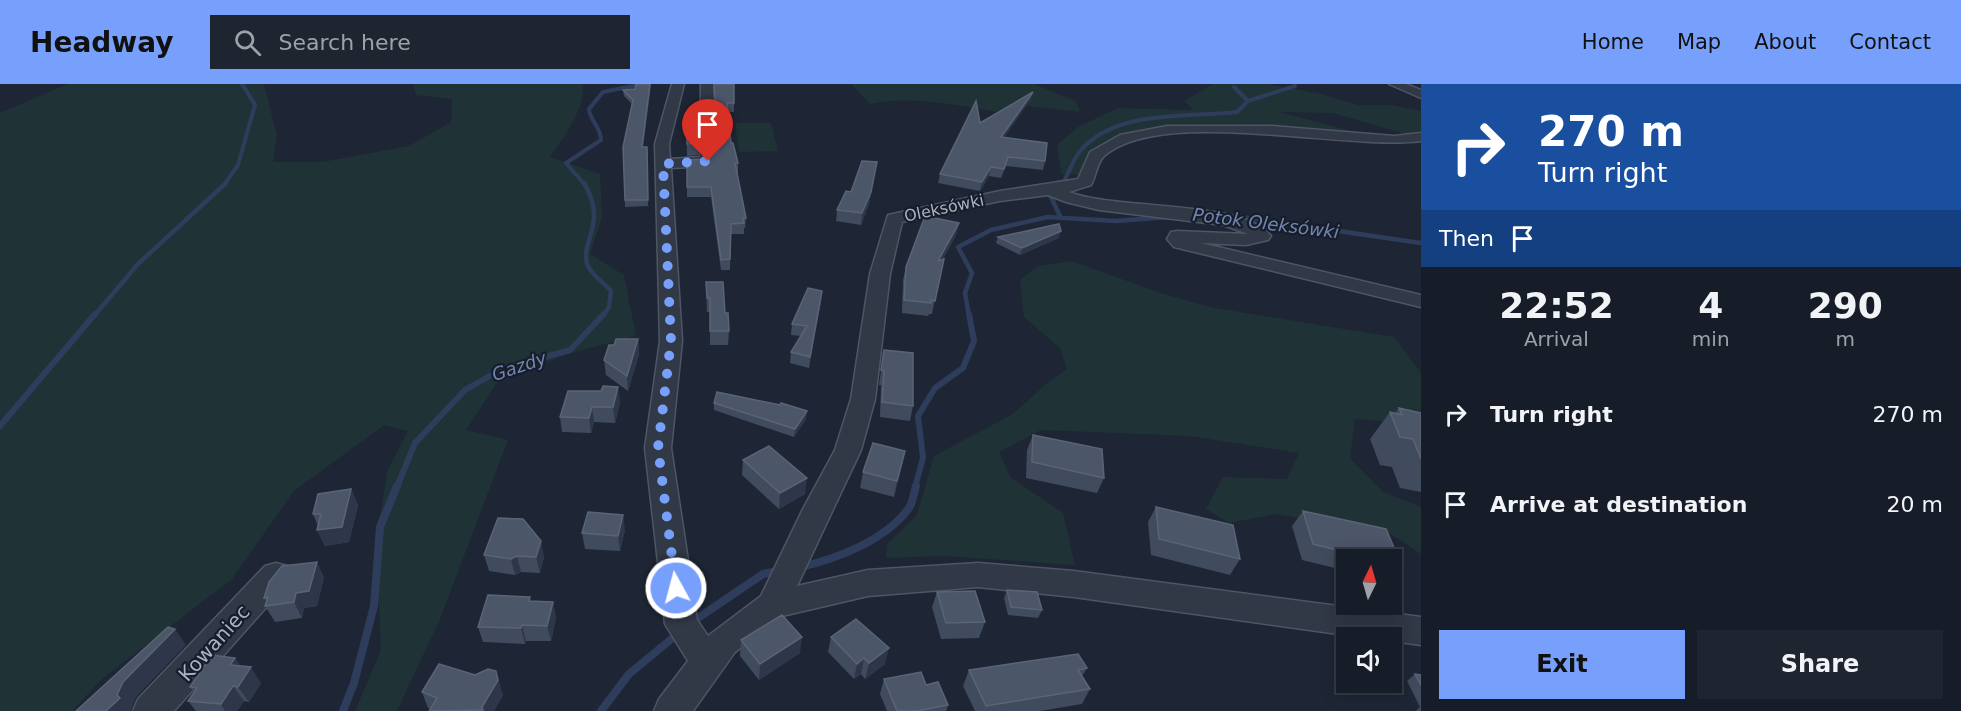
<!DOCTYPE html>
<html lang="en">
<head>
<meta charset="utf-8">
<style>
	body { margin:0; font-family:"DejaVu Sans",sans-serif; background:#1f2530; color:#f1f3f6; height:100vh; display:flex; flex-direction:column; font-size:22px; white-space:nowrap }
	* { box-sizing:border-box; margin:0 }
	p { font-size:20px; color:#9ea1a8 }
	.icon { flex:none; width:33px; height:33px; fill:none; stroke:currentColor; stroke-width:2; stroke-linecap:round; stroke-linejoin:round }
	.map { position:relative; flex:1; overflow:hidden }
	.drawer { display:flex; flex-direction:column; background:#161c28; width:540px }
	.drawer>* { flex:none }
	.banner { background:#1a4fa0; color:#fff; overflow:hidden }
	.needle { width:39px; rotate:5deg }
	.tools { position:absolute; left:1336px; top:465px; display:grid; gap:12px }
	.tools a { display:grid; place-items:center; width:66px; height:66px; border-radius:0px; background:#161c28; box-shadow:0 3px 15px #0003,0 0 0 2px #353a45; font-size:30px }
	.pin { position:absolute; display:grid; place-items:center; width:51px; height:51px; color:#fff; margin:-62px -26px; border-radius:50% 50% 50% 0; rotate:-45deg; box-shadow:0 0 6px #0007 }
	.pin .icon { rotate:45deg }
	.me { position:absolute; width:66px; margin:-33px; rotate:353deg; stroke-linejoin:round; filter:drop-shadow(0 0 4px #0008) }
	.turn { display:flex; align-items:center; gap:21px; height:126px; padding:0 18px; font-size:27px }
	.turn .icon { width:78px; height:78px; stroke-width:2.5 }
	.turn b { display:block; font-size:42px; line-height:51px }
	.then { display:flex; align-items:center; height:57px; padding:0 18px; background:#0003; gap:12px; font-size:22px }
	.eta { display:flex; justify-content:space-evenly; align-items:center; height:102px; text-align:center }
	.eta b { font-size:36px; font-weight:700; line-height:42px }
	.cta { display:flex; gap:12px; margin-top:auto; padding:12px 18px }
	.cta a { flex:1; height:69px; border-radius:0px; background:#77a0fc; color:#111; font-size:24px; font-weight:700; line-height:69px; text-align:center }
	.cta a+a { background:#1f2530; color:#f1f3f6 }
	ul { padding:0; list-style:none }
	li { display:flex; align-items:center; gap:18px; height:90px; padding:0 18px }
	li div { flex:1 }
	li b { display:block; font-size:22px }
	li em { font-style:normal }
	header { display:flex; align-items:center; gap:36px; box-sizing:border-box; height:84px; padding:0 30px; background:#77a0fc; color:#111 }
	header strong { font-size:28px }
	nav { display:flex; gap:33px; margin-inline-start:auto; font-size:21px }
	.search { width:420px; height:54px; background:#1f2530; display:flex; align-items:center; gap:15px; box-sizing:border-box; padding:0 21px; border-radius:0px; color:#9ea1a8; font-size:22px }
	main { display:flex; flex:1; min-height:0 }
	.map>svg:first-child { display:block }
</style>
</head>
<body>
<header>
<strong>Headway</strong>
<div class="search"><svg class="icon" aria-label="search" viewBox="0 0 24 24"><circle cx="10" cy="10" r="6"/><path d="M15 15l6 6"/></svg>Search here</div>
<nav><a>Home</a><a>Map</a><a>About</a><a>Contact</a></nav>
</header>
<main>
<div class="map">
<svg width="1421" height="627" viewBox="0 0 1421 627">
	<rect width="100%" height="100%" fill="#1e2635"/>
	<path fill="#1f3236" d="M68 0H264L277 52 273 78H322L409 62 451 38 452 15 416 11 413 0H582C588 21 562 56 550 73L600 90 602 133 590 170 624 191 636 252 567 270 496 300 466 346 508 356 440 535 397 627H355L381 566 376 454 388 386 408 347 384 341 294 407 232 495 103 594 72 627H0V29Z
		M851 0H1034L1076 17 1080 28 1020 21 1013 30C965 24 918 10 870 20Z
		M1213 0H1268L1321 10 1358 21H1391L1421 27V49L1409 51 1333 29 1280 28 1370 52 1195 42 1118 53 1082 91 1061 90 1057 61 1078 43 1118 24 1194 26 1184 17Z
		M735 39H771L778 67 739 68Z
		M1071 177 1161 209 1209 223 1394 253 1421 289V340L1355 335 1350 374 1383 408 1421 423V470L1389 449 1276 430 1229 439 1206 425 1223 393 1287 395 1299 369 1190 352 1041 346 999 368 1011 394 1063 429 1075 481 945 472 886 474 887 460 917 431 934 372 1013 330 1047 299 1067 285 1060 264 1024 233 1020 196 1038 182Z"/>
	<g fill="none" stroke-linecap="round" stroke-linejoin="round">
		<path stroke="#2e3d5b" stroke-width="4" d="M1234 3 1248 17
			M1063 99C1069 89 1073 75 1081 66 1117 25 1188 34 1237 28L1248 17 1295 2
			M224 101 238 81 255 21 242 0
			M585 101 566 79 601 56C601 43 590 37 589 25L603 8 642 0"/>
		<path stroke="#2e3d5b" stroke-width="4.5" d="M584 99C609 140 578 160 588 182 593 192 604 199 611 207L609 223 603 232
			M1051 113 1060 132
			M1214 129 1421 159
			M94 232 138 180 226 99
			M969 232 965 209 972 189 958 163 991 146 1048 133 1116 137 1168 133"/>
		<path stroke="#2e3d5b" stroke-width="6" d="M0 342 95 230
			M397 403 415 359 465 306 502 285 570 266 604 230
			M915 403 923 374 918 332 935 304 963 284 974 257 969 230"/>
		<path stroke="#2e3d5b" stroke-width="8" d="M800 483C837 475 886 456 909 424 913 418 914 408 916 402
			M692 538 763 490 778 487
			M343 627 354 599 374 522 380 443 397 402
			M601 627 629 590 680 548"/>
		<defs>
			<path id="minor" d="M672 0H684L669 60 670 75 700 73 701 0H713L716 77 708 82 671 84 682 257 671 364 697 536 708 552 761 512 802 427 835 366 851 315 870 190 888 131 1000 107 1078 95 1090 68 1120 51 1167 42H1272L1394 52 1421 49V57C1343 67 1162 22 1104 72 1097 78 1096 93 1091 101L1069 108C1114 126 1246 116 1271 152L1268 156 1246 161 1201 159 1421 211V223L1174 163 1167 155 1171 148 1177 147 1248 150 1223 141 1099 126 1066 118 1048 111 1000 117 902 138 890 190 875 315 861 366 797 502 868 486 978 479 1074 487 1421 533V561L1392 557V554H1367L1074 513 978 503 868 512 782 532 735 568 693 627H654L659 615 688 577 665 540 645 364 660 257 655 60Z
				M1389 0H1406L1421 6V14Z
				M276 479 287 482 291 491 287 500 174 627H133L138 615 265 482Z"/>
		</defs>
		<use href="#minor" stroke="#4e5564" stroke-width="3"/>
		<use href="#minor" fill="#313846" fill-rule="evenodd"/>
	</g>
	<path fill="#414b5e" d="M636 0H651L643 63H647L648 122 625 123 623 63 632 20 624 12 623 6 635 5Z
		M713 0H734V28H728L731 59 738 79V89H737L746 134 745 144H744V150H731L730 186H721L711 113H687V76L708 75 718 68Z
		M1031 15 1004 53 1045 77 1043 86 1006 82 1001 94 989 92 980 107 938 99 940 90 980 39Z
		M686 29H698V71L687 72Z
		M877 78 869 120 861 141 836 137 837 126Z
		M959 139 956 151 943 175 932 230H929L928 232 902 229 903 196 906 183Z
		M998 153 1059 154 1020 171 996 159Z
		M706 198 725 229 729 247 728 261H710V228H707Z
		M821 217 809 284 790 279 791 268 801 252 791 251 792 240Z
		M638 255 639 270 628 307 606 291 604 276 614 261Z
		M884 266 913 322 910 337 880 333 881 301H879Z
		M568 307 620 318 615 339 594 338 591 349 562 348 560 333Z
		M714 319 806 335 794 353 714 326Z
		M1399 324 1421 329V408L1400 404 1392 383 1380 381 1370 355 1390 328 1395 329Z
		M1033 351 1104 394 1097 409 1026 394 1027 366Z
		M905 367 894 413 860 404 863 388Z
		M743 376 805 410 779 425 742 391Z
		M351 405 358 421 349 458 325 462 317 446 318 442 313 430Z
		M1156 423 1240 475 1230 491 1151 471 1148 438Z
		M1303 427 1386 445 1401 480 1392 491V476H1347V487L1302 476 1292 442Z
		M625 446 620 467 585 465 582 449Z
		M484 471 544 473 540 489 521 488 515 491 489 487Z
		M324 493 317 522 304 524 302 534 275 538 265 522 267 518 264 514Z
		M1007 506 1042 526 1038 534 1008 531 1004 514Z
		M937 508 985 538 979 554 941 555 932 523Z
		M531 517 553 518 556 534 551 557H526L525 560 483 558 478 543Z
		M831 553 885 580 865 595 861 590 854 595 828 568Z
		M741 556 800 569 759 596 740 572Z
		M235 574 240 582 261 599 249 618 244 617 237 627H196L188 617 194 608 190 603Z
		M1087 584 1082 592 1090 605 1082 620 1040 627H975L963 602 969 586Z
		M1415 590 1421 591V627H1416L1420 623 1407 597Z
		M884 595 926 601 948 621 946 627H887L880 610Z
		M422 608 503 611 494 627H429L430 624H428Z"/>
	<path fill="#2e3749" d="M650 0H651L642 68V63Z
		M1033 8 1031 15 999 61 1001 53Z
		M877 78 869 120 861 141 862 129Z
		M991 83 989 92 980 107 982 98Z
		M959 139 956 151 935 190 938 177Z
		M1061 147 1059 154 1020 171 1022 164Z
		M822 207 821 217 809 284 810 273Z
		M638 255 639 270 628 307 627 292Z
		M618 303 620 318 615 339 613 323Z
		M592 323 594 338 591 349 589 334Z
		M807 327 806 335 794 353 795 345Z
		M905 367 902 382 894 413 897 397Z
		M807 394 805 410 779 425 780 409Z
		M351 405 358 421 349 458 325 462 317 446Z
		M623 431 625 446 620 467 618 452Z
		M541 457 544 473 540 489 536 473Z
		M517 472 521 488 515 491 511 475Z
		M317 478 324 493 317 522 304 524 302 534 294 518 296 509Z
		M553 518 556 534 551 557 547 542Z
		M522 541 526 557 525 560 521 544Z
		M175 545 186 561 136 613 131 626 132 627H106L123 598Z
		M802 553 800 569 759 596 760 580Z
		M889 564 885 580 865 595 869 579Z
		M235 574 245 589 230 581Z
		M864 574 861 590 854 595 857 580Z
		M251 583 261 599 249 618 238 603Z
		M496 587 503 611 494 627H483L482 623Z
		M233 602 244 617 237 627H225L221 620Z"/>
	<path fill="#4c5669" stroke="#5b6477" stroke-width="1.5" d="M636 0H650L642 63H647L648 116H625L623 63 633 16 623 6 635 5Z
		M714 0H734V19H727L731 59H733L738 79H735L746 134H743L744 139 731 140 730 175 721 176 711 103H687V76L708 75 718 68Z
		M1033 8 1001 53 1047 59 1045 77 1008 73 1004 85 991 83 982 98 940 90 976 17 980 39Z
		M686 29H698V59L687 60Z
		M862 77 877 78 871 108 862 129 837 126 846 107 851 108Z
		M925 132 959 139 938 177 944 175 935 217 931 216V219L904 216 906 183Z
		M1059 140 1061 147 1022 164 998 153Z
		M706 198H723L725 229H728L729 247H710V214H707Z
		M808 204 822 207 810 273 791 268 807 242 792 240Z
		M616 255H638L627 292 604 276 609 261H614Z
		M884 266 913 269V322L882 318 884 287 881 286Z
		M603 302 618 303 613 323H592L589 334 560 333 568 307H601Z
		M717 308 780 321 781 319 807 327 795 345 714 319Z
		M1399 324 1421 329V375L1413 355 1400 353 1390 328 1402 331Z
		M1033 351 1102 365 1104 394 1032 378Z
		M873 359 905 367 897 397 863 388Z
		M769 362 807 394 780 409 743 376Z
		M351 405 342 443 317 446 321 430H313L318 410Z
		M1156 423 1233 441 1240 475 1159 455Z
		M1303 427 1386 445 1401 480 1392 478V476H1379L1313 460Z
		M588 428 623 431 618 452 582 449Z
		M498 434 523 435 541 457 536 473 517 472 511 475 484 471Z
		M317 478 309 507 296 509 294 518 265 522 268 513 264 514 269 498 282 482Z
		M1007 506 1037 508 1042 526 1011 523Z
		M975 507 985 538 946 539 937 508Z
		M488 511 530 513 529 517 553 518 547 542 522 541 521 544 478 543Z
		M782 531 802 553 760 580 741 556Z
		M856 535 889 564 869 579 864 574 857 580 831 553Z
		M168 543 175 545 123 598 117 611 120 614 106 627H76Z
		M1078 570 1087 584 1078 586 1090 605 986 622 969 586Z
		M212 571 235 574 230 581 251 583 238 603 233 602 221 620 188 617 197 604 190 603Z
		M439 580 475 591 488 585 496 587 498 596 482 623 483 626 429 627 437 614 422 608Z
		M921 588 926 601 938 598 948 621 917 627H897L884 595Z
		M1415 590 1421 591V601Z"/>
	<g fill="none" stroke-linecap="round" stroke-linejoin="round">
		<path stroke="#77a0fc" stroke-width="10" stroke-dasharray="0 18" d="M676 504 658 364 671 257 663 80 708 77"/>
	</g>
	<g text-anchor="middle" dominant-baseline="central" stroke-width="4.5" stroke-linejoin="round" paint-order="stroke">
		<g font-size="16" fill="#aab2c3" stroke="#171d2a">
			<text transform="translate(944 124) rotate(-12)">Oleksówki</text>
		</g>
		<g font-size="18" font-style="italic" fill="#7186ae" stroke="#171d2a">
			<text transform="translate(1266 139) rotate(7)">Potok Oleksówki</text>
			<text transform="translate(519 282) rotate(-19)">Gazdy</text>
		</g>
		<g font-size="20" fill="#aab2c3" stroke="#171d2a">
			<text transform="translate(214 559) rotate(-48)">Kowaniec</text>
		</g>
	</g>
</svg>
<div class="tools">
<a><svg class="needle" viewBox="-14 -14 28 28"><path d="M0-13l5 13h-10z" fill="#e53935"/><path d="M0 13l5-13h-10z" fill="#9ea1a8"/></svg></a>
<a><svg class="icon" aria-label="sound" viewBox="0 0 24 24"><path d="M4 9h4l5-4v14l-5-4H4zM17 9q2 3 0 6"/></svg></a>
</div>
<div class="pin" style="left:708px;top:77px;background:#d93025"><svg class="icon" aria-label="arrive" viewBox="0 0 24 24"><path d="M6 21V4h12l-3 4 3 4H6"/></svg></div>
<svg class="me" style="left:676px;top:504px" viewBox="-20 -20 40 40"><circle r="17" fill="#77a0fc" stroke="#fff" stroke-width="3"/><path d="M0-11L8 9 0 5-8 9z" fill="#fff"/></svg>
</div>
<section class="drawer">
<div class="banner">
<div class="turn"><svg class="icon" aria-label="right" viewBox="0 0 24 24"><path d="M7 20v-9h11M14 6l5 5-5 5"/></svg><div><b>270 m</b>Turn right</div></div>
<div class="then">Then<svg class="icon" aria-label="arrive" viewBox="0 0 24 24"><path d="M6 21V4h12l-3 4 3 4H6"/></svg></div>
</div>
<div class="eta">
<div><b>22:52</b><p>Arrival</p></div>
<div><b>4</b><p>min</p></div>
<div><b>290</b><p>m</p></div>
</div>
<ul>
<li><svg class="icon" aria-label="right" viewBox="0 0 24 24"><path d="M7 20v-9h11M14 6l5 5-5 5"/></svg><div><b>Turn right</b></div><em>270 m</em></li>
<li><svg class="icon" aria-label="arrive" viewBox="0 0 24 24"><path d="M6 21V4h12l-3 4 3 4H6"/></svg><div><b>Arrive at destination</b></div><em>20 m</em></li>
</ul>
<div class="cta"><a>Exit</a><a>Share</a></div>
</section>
</main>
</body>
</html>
